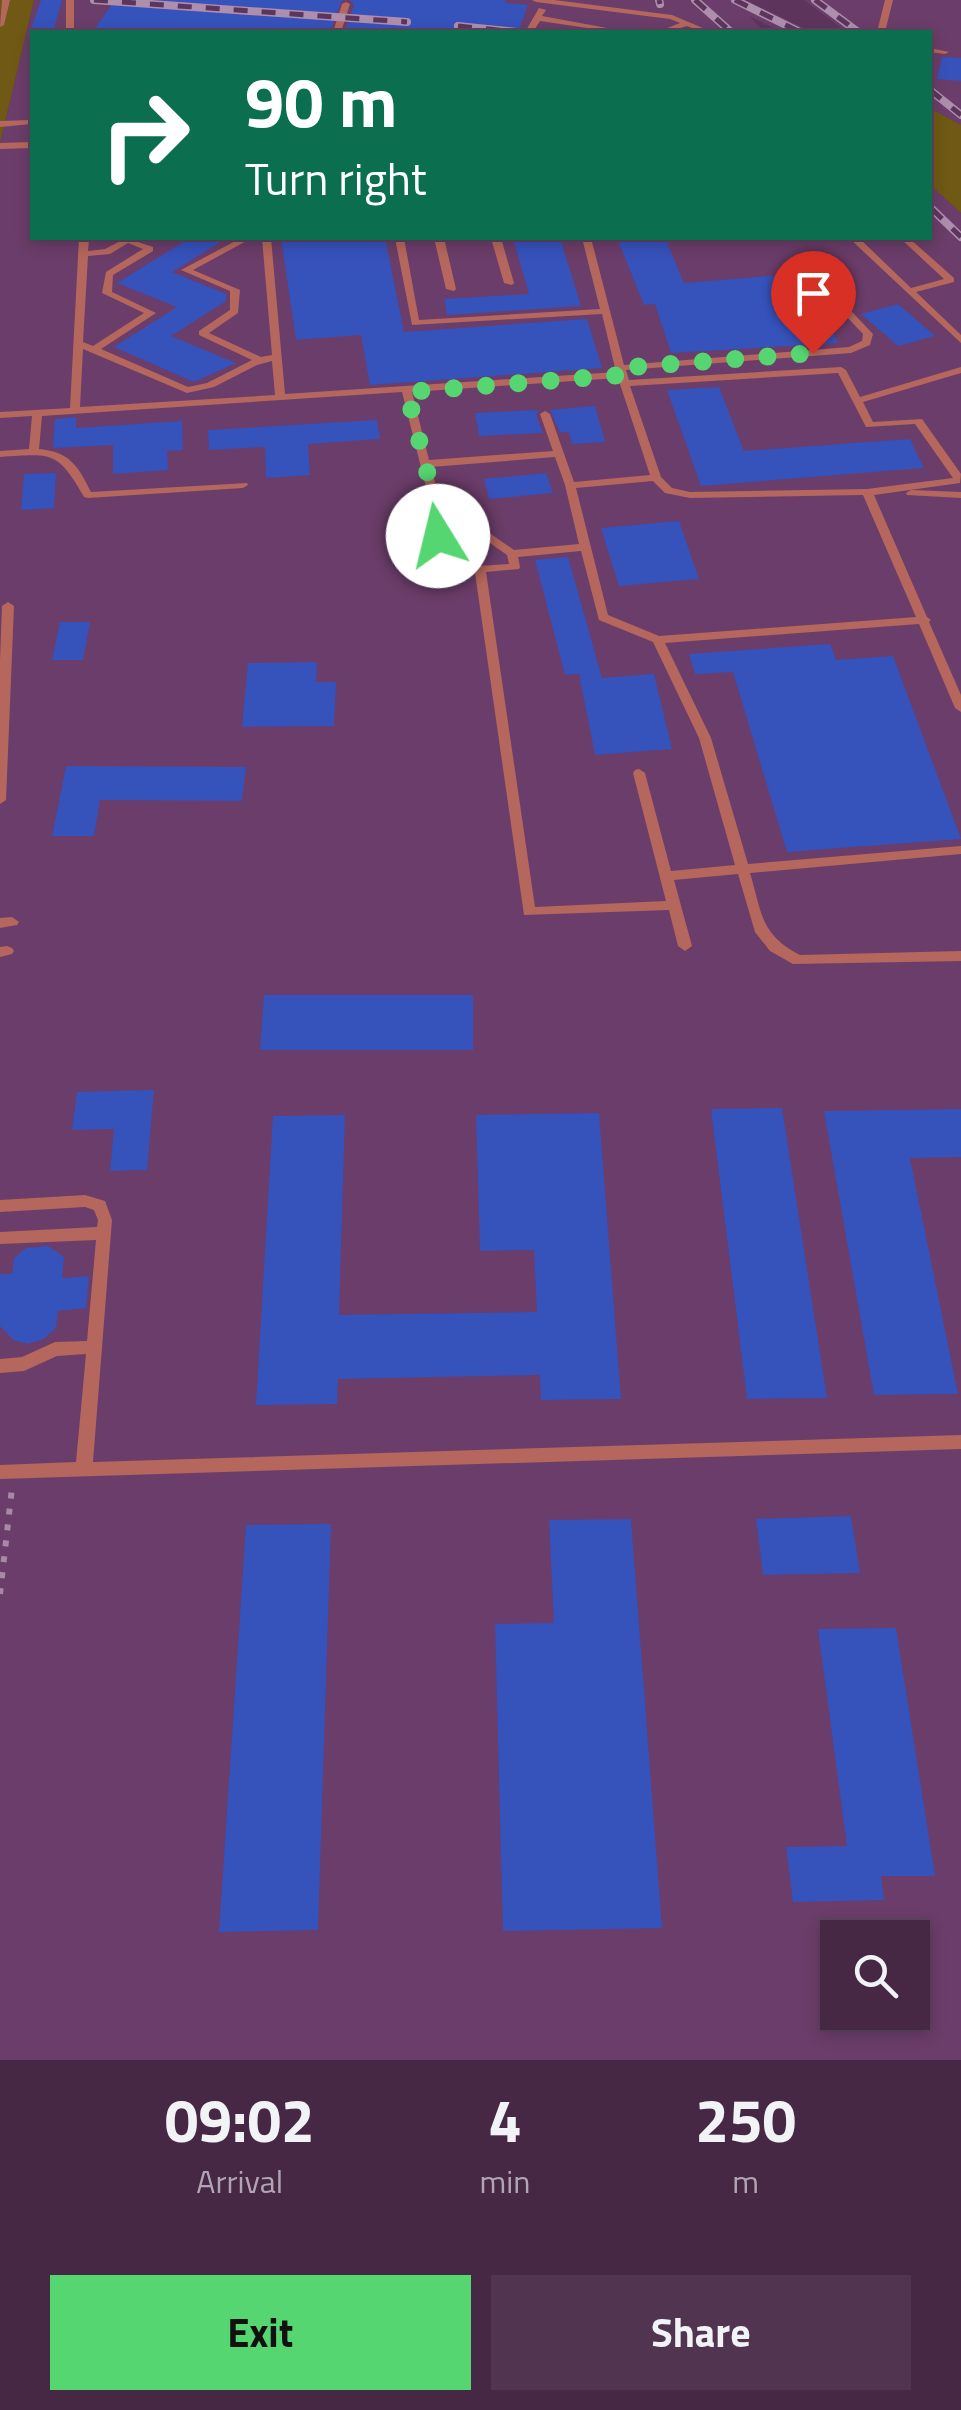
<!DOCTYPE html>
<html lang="en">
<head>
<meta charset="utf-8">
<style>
	body { margin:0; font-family:"Titillium Web",sans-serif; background:#503450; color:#f1f3f6; height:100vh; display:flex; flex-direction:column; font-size:38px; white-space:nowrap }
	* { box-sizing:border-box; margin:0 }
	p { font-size:32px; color:#b0a6b3 }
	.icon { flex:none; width:55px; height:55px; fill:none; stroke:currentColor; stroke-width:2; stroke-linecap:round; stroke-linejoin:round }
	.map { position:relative; height:2060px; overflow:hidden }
	.details { display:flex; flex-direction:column; background:#462845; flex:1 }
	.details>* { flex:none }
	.banner { position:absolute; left:30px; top:30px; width:902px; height:210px; border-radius:0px; box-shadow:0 5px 15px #0003,0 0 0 2px #5e445e; background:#0b6e4f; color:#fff; overflow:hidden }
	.fabs { position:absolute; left:820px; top:1920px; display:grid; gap:20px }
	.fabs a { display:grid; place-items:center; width:110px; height:110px; border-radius:0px; background:#462845; box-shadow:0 5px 15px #0003,0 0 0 2px #5e445e; font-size:50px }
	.pin { position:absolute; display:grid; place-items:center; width:85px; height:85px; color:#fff; margin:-102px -42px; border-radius:50% 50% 50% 0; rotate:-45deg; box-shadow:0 0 10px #0007 }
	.pin .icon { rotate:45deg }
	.me { position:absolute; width:110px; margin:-55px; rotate:351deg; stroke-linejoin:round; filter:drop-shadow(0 0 8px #0008) }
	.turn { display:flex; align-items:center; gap:35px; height:210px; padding:0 50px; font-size:45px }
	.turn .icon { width:130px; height:130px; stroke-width:2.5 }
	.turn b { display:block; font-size:70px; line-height:85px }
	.eta { display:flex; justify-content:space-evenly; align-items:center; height:170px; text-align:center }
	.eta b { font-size:60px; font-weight:700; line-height:70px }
	.primary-button { display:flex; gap:20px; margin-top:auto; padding:20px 50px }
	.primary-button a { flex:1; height:115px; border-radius:0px; background:#55d671; color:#111; font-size:40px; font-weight:700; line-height:115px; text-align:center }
	.primary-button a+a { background:#503450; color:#f1f3f6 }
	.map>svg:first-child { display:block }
</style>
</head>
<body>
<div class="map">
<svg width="961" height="2060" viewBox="0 0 961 2060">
	<rect width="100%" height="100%" fill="#5d355c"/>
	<path fill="#6b3d6a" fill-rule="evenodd" d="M34 0H745L812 32H782L749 16 764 32H32V238H930V185L961 213V2060H0V143ZM838 1938H912V2012H838Z
		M804 0H961V125L930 108V32H847Z"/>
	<path fill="#705815" d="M0 0H34L0 143Z
		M930 108 961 125V213L930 185Z"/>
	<path fill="#3652bb" d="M41 0H62L53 32H30Z
		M115 0H342L330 32 93 31Z
		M350 0H506L505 3 528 5 520 28 498 27 496 32H345L354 5Z
		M942 57 961 58V81L937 79Z
		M190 238H227L172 272 226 294V301L171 336 236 363 194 382 114 347 177 307 117 283Z
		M281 238H385L404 332 587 319 602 368 370 385 361 335 296 340Z
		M513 238H560L581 306 447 315 444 299 529 294Z
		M617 238H665L684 283 794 274 816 318 826 317 838 343 671 353 655 304 644 305Z
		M898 304 935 336 898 346 861 314Z
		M719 387 744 451 910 439 924 468 701 486 667 390Z
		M595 406 605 442 572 444 569 432H560L550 410Z
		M539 410 536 415 543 433 479 436 475 413Z
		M76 417V428L182 421 183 450 167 451 168 470 113 474V445L53 448 55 419Z
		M377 420 380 439 308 444 310 475 266 478 265 447 209 450 208 430Z
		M56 473 54 508 21 510 24 474Z
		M546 473 553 493 489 499 484 479Z
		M679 521 699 579 619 586 601 528Z
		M568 557 602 678 654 674 672 749 595 755 579 674 565 675 535 560Z
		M60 622H90L83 660H52Z
		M830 644 836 660 893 656 961 839 787 852 733 672 695 674 689 654Z
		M317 662 316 682H336L334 726 242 727 248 663Z
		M66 766 246 767 242 801 100 800 94 836H52Z
		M264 995H473V1050H260Z
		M154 1090 147 1170 110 1171 114 1129 72 1130 77 1092Z
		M782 1108 827 1398 747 1399 711 1109Z
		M961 1109V1157L910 1158 958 1394 874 1395 824 1111Z
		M599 1113 621 1399 541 1400 540 1375 338 1379 337 1404 256 1405 273 1116 345 1115 339 1315 537 1312 534 1250 480 1251 476 1115Z
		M48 1246 64 1257 62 1278 89 1276 86 1308 58 1311 56 1328 44 1339 28 1344 13 1340 0 1326V1274H12L14 1258 26 1248Z
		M851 1516 860 1573 763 1575 756 1519Z
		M631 1519 662 1928 503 1931 495 1624 554 1623 549 1520Z
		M331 1524 318 1930 219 1932 246 1525Z
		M896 1628 935 1876H881L884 1900 793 1902 786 1847 847 1846 818 1629Z"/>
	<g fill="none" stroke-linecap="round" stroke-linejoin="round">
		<path stroke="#a887a7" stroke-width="6" stroke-dasharray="6 10" stroke-linecap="butt" d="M0 1594 12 1488"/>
		<path fill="#b5675d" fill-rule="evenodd" d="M2 0H10L4 25 0 27Z
			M66 0H74V32H66Z
			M532 0H554L672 15 710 31 703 32 687 26 667 32H657L680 23 670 19 536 2Z
			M885 0H893L885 32H877Z
			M346 2 350 4 341 32H333L342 4Z
			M539 8 546 10 542 16 629 32H614L540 21 533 32H525Z
			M930 48 949 52 945 54 930 52Z
			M32 120V124L0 127V121Z
			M32 142V148L0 149V143Z
			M32 150V167L28 164V153Z
			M79 238H89L88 251 105 249 126 238 153 247V251L113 275 112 292 156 313 101 349 188 387 207 383 252 360 199 335V331L230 310V291L181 270 241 238H252L193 270 240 290 238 313 209 333 261 357 272 355 262 238H271L285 394 616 372 602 314 412 325 395 238H404L419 320 600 309 582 238H591L624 365 849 347 862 341 863 334 811 279 809 277 814 274 817 275 873 334 870 345 851 353 626 370 629 380 841 367 846 370 860 397 961 367V373L863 402 873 422 922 419 961 474 960 483 874 495 927 617 931 620 929 622 961 695V712L955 708 919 624 665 643 711 738 748 864 961 846V854L750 873C762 913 760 934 800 955L961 951V961L793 964 770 951 755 932 738 874 674 880 692 946 685 951 678 946 669 910 524 915 475 573 442 575 436 572 429 499 402 392 42 416 39 449C70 452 78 466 91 492L247 483 248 485 243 488 88 498 84 497C57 450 52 454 0 457V451L29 449 32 416 0 418V412L70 408ZM128 243 143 249 106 272 102 293 144 313 93 346 83 342 88 256 110 254ZM83 349 187 393 214 387 257 365 272 361 275 395 80 407ZM838 373 866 427 915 424 953 478 867 489 690 492 672 488 661 477 630 386ZM618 378 650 475 574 482 550 414 545 411 540 414 553 451 429 460 412 392ZM555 457 565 485 579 544 514 550 439 498 431 467ZM653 481 665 493 690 498 863 495 916 617 659 636 608 615 576 488ZM440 508 507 555 509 564 447 568ZM581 551 599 620 653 642 699 738 735 865 671 871 645 773 639 769 635 770 633 773 666 901 535 907 486 572 519 569 520 567 518 557Z
			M434 238H444L456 289 454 291 446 289Z
			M491 238H501L514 283 512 285 504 283Z
			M849 238H859L911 288 944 279 900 238H909L954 278V282L916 292 961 335V343Z
			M911 490 961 492V498L907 495 906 493Z
			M8 602 14 606 6 800 0 804V660L2 606Z
			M12 917 19 922 17 925 0 928V918Z
			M7 946 12 948 14 951 12 954 0 957V947Z
			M85 1195 105 1201 112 1220 93 1462 961 1435V1449L0 1479V1465L76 1462 86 1354 57 1356 24 1371 0 1373V1359L22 1357 55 1342 87 1341 96 1240 0 1244V1232L97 1227 98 1220 94 1210 85 1207 0 1212V1200Z"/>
		<defs>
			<path id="rail" d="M94 0 407 22
				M659 0 660 4
				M695 0 731 32
				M735 0 800 32
				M815 0 858 32
				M458 26 517 32
				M930 90 961 115
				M932 209 961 237"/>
		</defs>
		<use href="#rail" stroke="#ae8ead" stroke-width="8"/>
		<use href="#rail" stroke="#5d355c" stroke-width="5" stroke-dasharray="14" stroke-linecap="butt"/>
	</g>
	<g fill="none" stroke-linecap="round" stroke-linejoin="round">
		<path stroke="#55d671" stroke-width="18" stroke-dasharray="0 32.4" d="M438 536 434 499 407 392 622 375 620 368 813 353"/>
	</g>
</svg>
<div class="fabs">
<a><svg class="icon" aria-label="search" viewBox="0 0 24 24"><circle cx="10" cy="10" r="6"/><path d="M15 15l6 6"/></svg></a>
</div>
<div class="pin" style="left:813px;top:353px;background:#d93025"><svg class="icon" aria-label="arrive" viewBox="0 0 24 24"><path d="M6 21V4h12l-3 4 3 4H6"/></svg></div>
<svg class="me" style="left:438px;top:536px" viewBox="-20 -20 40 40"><circle r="19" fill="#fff"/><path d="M0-13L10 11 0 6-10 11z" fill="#55d671"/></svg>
<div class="banner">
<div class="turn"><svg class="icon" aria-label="right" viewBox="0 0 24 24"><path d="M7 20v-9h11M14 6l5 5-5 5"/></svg><div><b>90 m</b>Turn right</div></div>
</div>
</div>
<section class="details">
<div class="eta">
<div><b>09:02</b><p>Arrival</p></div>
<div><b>4</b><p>min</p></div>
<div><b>250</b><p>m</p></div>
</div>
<div class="primary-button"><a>Exit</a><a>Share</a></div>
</section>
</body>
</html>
